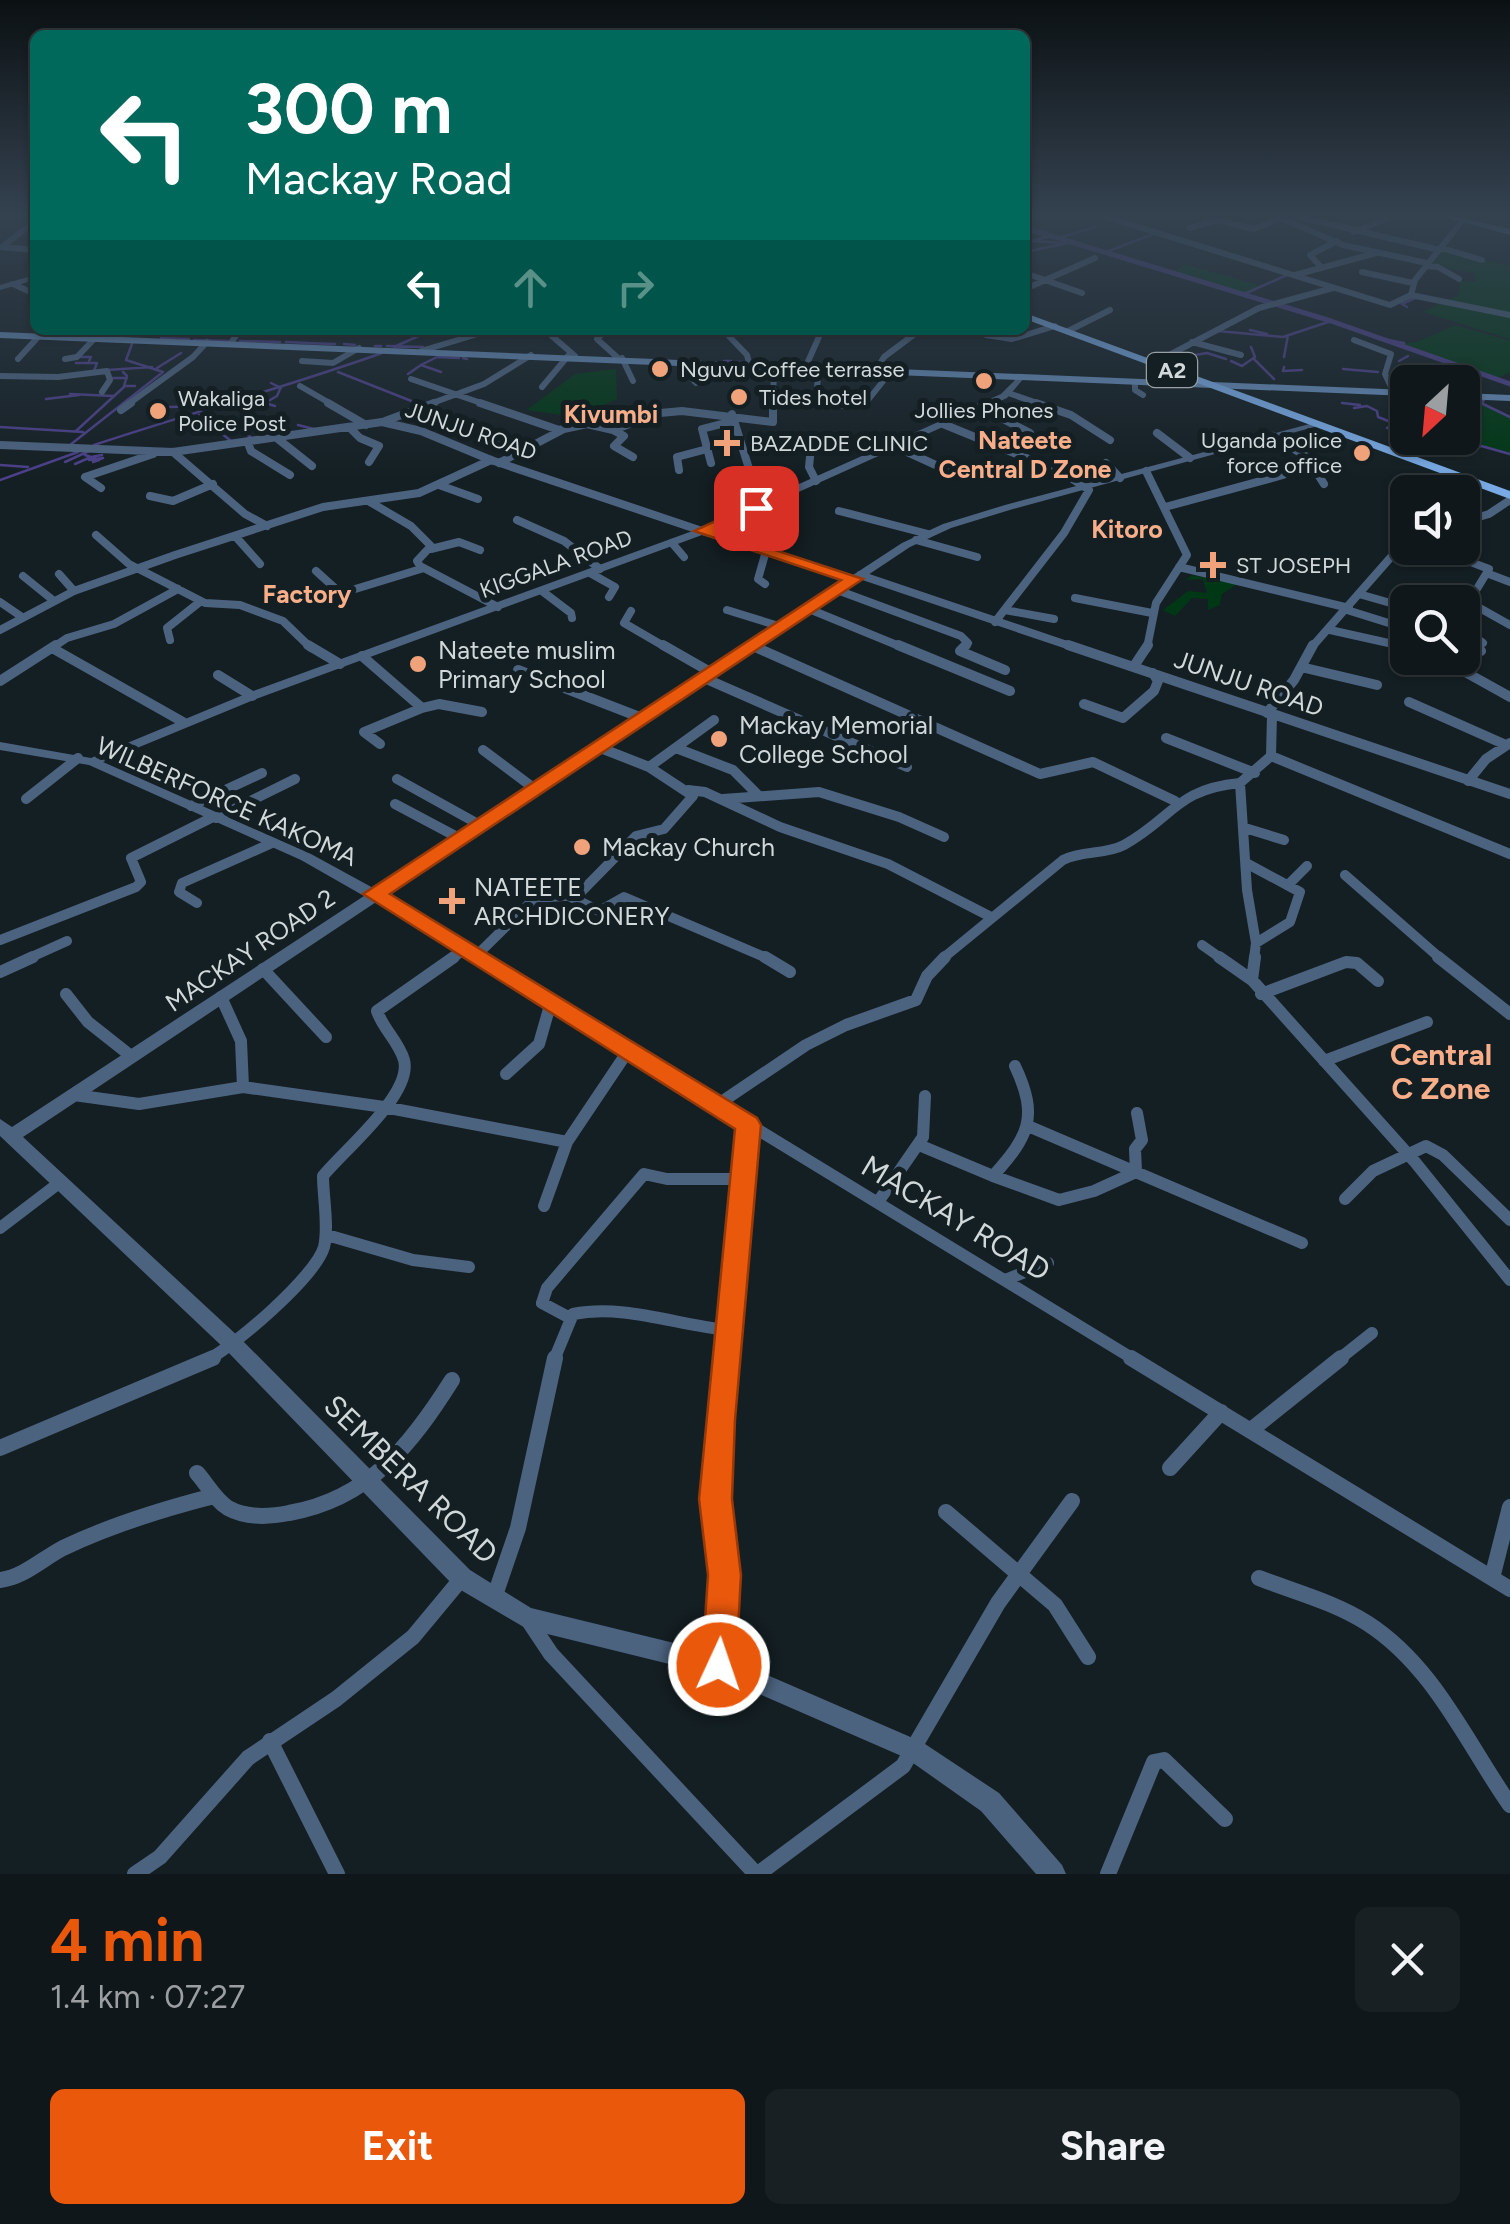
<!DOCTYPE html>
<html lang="en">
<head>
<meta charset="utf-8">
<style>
	body { margin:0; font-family:Figtree,sans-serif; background:#182023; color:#f1f3f6; height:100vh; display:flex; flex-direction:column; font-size:38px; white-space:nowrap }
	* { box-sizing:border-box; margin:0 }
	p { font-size:32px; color:#9b9fa2 }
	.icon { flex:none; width:55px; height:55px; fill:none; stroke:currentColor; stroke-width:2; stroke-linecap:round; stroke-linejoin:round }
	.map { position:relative; height:1874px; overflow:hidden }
	.side { display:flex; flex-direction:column; background:#0f171a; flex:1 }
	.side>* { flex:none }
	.banner { position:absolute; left:30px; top:30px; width:1000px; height:305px; border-radius:15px; box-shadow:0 2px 8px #0004,0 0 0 2px #2f3639; background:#00695c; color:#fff; overflow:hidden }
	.needle { width:65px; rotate:206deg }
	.buttons { position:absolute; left:1390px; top:365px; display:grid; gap:20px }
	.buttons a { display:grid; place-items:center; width:90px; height:90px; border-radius:15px; background:#0f171a; box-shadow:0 2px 8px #0004,0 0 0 2px #2f3639; font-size:50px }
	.pin { position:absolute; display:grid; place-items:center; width:85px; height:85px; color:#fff; margin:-42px; border-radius:20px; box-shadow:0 5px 15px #0006 }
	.me { position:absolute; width:110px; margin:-55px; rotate:3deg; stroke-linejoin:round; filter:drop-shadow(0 0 8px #0008) }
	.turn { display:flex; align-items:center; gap:35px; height:210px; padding:0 50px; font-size:45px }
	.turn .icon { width:130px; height:130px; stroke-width:2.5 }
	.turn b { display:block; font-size:70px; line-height:85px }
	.lanes { display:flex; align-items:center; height:95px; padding:0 50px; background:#0003; justify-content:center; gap:50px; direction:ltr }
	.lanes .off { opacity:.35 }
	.round { display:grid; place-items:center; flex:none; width:105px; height:105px; border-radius:15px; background:#182023 }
	.head { display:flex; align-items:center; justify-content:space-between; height:170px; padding:0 50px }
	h1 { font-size:60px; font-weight:700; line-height:75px; color:#ea580c }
	.primary-button { display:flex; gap:20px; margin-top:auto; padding:20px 50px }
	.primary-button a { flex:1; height:115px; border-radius:15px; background:#ea580c; color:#fff; font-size:40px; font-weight:700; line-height:115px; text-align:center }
	.primary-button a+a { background:#182023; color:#f1f3f6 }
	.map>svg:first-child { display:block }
</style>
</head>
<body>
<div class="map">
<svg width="1510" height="1874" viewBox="0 0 1510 1874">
	<rect width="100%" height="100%" fill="#141f23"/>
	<path fill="#003815" d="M1445 250 1510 266V339L1423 312 1459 295 1460 281 1475 282V273L1432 265Z
		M1185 264 1261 286 1244 293 1174 272Z
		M1456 325 1510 341V372L1498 378 1398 344 1416 342Z
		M616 369 617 399 577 417 527 410 575 374Z
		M1465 399H1483V403L1510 418V453L1457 439 1476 431 1479 426 1476 423 1478 413 1466 407Z
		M1192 575 1237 584 1222 594 1220 605 1208 610V599L1192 598 1175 616 1163 610 1188 591 1207 593 1203 579 1186 580Z"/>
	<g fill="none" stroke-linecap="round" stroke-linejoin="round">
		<path stroke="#4c408a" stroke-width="2.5" d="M1025 236 1035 231
			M1059 238 1095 227
			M1033 241 1061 243
			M1025 243 1050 236
			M1025 252 1073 242
			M1106 252 1156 233
			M1244 294 1287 275
			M1407 307 1402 304 1415 298
			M314 330H349
			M465 330 474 332
			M1250 330 1267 334
			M1218 331 1283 337 1331 321
			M292 333 313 330
			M271 334 284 330
			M101 336 115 337
			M161 338 189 339
			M1378 338 1404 343
			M194 340 228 341
			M240 341 280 342
			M286 342 309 343
			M303 343 335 344
			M344 344 355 345
			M375 346H381
			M387 346 423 347
			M394 347 432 330
			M1189 356 1207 353 1226 359
			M81 357H91L89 361
			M1284 357 1288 335
			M463 358 467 359
			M1254 359 1274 379
			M724 361H731
			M1231 361 1242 366 1255 357 1251 347
			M1399 361 1408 356
			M736 362H743
			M76 363H97L94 371
			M421 365 437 357 459 358
			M1284 367 1283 371 1302 370
			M157 368 181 353
			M1343 369 1378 372
			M107 370 152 367
			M123 372 127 376 124 386H135
			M338 372 419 404
			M408 374 421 365 441 372
			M111 378H127
			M271 383 281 388
			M70 394 113 396
			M46 399 79 395
			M1484 400 1481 403 1510 417
			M1342 403 1360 405
			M275 406 265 403 277 396 280 389
			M169 407 208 406
			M1354 408 1367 406 1377 411 1378 417 1396 424
			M199 415 231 441
			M298 425 314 429
			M0 427 83 432
			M220 428H238L253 439
			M1387 428 1396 424 1408 427
			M76 431 125 386
			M1453 438 1510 454
			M70 445 163 372 126 360 132 344
			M94 445C190 413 287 387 382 353
			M1464 453 1481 446
			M89 460 103 458 100 459
			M65 462 89 451
			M93 462 99 460 91 457 102 455
			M75 464 91 457 85 455
			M0 465 28 467
			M0 480 78 452"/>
		<path stroke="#4c408a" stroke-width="5" d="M1025 228 1331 321 1510 384"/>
		<path stroke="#4c6380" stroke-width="6" d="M1103 216 1390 305 1411 295 1510 315
			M1295 216 1440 250
			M1281 218 1343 245 1427 263
			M1190 228 1217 220 1254 229 1286 216
			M1353 232 1393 216
			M0 247 35 250
			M2 247 35 221
			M1442 248 1482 260
			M1427 266 1438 267 1459 279
			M1321 267 1310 255 1337 241
			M1362 272 1413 283
			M1025 273 1082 293
			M1295 275 1376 253
			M13 284 35 294
			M1025 289 1095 258
			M1411 295 1415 280 1466 216
			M231 330 237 334 231 343
			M545 330 575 356
			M606 330 597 339 618 358
			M723 330 747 355 749 363
			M1068 331 1110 310
			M986 335 1012 339 1055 326
			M1354 340 1391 354 1385 374 1394 393
			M1192 342 1241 355
			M421 351 491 330
			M622 358 633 381
			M18 359 39 336
			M65 359 77 357 95 338
			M302 361 333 363 359 348
			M692 361 683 370 696 383
			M1154 363 1259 308 1333 288
			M806 366 822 330
			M819 367 817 388 823 404 848 405
			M877 369 884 357 920 330
			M0 376 58 377 107 371 110 380 102 392
			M411 379 487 405
			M1135 383V390L1143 395
			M300 386 333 405
			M542 387 568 356
			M1008 393 1043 405
			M868 400 892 370
			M127 405 193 357 207 342
			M427 405 484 384 531 355
			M773 405 774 365"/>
		<path stroke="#4c6380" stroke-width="8" d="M328 403 366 425
			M480 403 559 430 587 424 613 430 660 413 682 411 773 422V403
			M823 403 848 405
			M1036 403 1071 415 1110 440
			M980 407 1030 433
			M121 410 131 403
			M732 414 755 488 782 497
			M385 421 434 403
			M943 424 1063 473 1089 490 1064 533 995 622
			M349 427 360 438 379 446 369 462
			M613 430 624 436 614 446 633 457
			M1157 433 1190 458
			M1273 436 1307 457 1324 484
			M480 438 518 453 499 463
			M278 439 312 466
			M248 443 251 451 290 475
			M0 445 173 452 382 422 421 431 491 460 702 531
			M894 446 962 477
			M173 452 245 514 267 526
			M518 453 562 430
			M810 457 809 467 816 481
			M711 463 702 429 733 421
			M1106 463 1120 478
			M679 470 677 457 707 449
			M1146 471 1187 555 1156 603 1147 648
			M439 485 478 499
			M101 488 85 477 153 454
			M150 496 173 501 213 484
			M370 502 411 526 431 546 417 561 420 566 498 607
			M1165 507 1283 475
			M839 511 928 534
			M517 520 564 541 600 569
			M1462 522 1489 514 1510 500
			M96 535 129 564 205 603 240 605 283 621 311 648
			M236 537 260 564
			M916 540 977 557
			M672 543 684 557
			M1434 548 1489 569 1469 602 1510 625
			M431 549 459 542 480 550
			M1179 567 1349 608
			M316 571 337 590H352L424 568
			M590 573 615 587 609 597
			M59 574 74 591
			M1489 574 1510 582
			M860 575 1076 648
			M23 576 54 601
			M765 584 758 579 766 551
			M837 590 961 636 968 643 963 648
			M542 591 571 613 572 618
			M1359 594 1408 608
			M1075 598 1152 613
			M0 602 22 617
			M809 609 904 648
			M727 610 782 627
			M1005 610 1054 619
			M1347 610 1408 629
			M631 611 624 623 667 648
			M1462 627 1483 643
			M0 630 74 591 175 555 323 507 419 493 491 460
			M1330 630 1402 646
			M170 640 167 628 201 601
			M753 646 757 648
			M1462 646 1468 648
			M52 648 67 638 114 624 178 589
			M1311 648 1391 557 1408 544"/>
		<path stroke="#4c6380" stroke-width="10" d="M308 645 340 664
			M663 645 712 673
			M898 645 1010 691
			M966 645 960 651 1005 670
			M1068 645 1510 794
			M1398 645 1402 646
			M753 646 1040 774 1093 762 1175 801
			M1462 646 1481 651
			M52 648 183 722
			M362 656 422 708 439 704 482 712
			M1449 663 1510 697
			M1134 666 1148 645
			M1301 667 1377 685
			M518 670 642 718
			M218 675 252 696
			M704 678 907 767
			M0 681 56 645
			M1409 702 1506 745
			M1084 704 1123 718 1154 691 1158 681 1153 673
			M1267 713 1294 680 1313 645
			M1166 738 1255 773
			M380 744 364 732 422 708
			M676 748 733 770 757 794
			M483 750 535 789
			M1271 756 1510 854
			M649 767 714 720
			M397 779 480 825
			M1468 781 1486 759 1510 743
			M688 790 705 792 780 827 888 864 991 917
			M26 799 78 758
			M723 799 819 792 899 817 944 837
			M395 804 459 838
			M191 806 262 773
			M216 818 295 779
			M1245 828 1284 840
			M1246 863 1300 892 1290 922 1256 943
			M1345 875 1441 959
			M1288 885 1307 866
			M374 895 479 959
			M571 897 599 911 624 897 769 959
			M197 903 179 892 182 883 272 843
			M0 940 136 887 141 882 131 858 213 817
			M1202 945 1222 959
			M476 956 535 898 578 895 636 836 664 829 693 796 649 767 598 747
			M27 959 67 941
			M450 959 465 950
			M942 959 1063 860C1083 850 1105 855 1124 845 1173 818 1176 789 1240 783
			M1254 959 1256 943 1247 890 1240 783 1271 756 1272 715"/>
		<path stroke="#4c6380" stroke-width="12" d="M475 957 1135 1360
			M765 957 790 972
			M1219 957 1252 980
			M1255 957 1252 980 1415 1162 1510 1280
			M1438 957 1510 1014
			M263 969 326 1037
			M0 972 33 957
			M66 994 88 1022 131 1056
			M1261 994 1346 962 1357 963 1378 981
			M221 997 241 1041 243 1087 384 1107 567 1142 628 1051
			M1324 1061 1427 1022
			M506 1074 539 1044 551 1002
			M74 1095 139 1104 243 1087
			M717 1105 806 1045 846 1025 916 1000 927 976 945 957
			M1028 1126 1302 1243
			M919 1145 993 1176C1029 1136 1039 1117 1015 1066
			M993 1176 1059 1200 1094 1191 1136 1172 1135 1149 1142 1140 1137 1113
			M1345 1199 1373 1171 1426 1146 1443 1155 1510 1220
			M878 1202 923 1137 925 1096
			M544 1206 567 1142
			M0 1228 59 1183
			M327 1235 413 1260 469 1267
			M1005 1280 1048 1263
			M570 1318 542 1303 547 1288 644 1174 667 1179H742
			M207 1360C235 1346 316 1276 324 1247 329 1227 323 1197 323 1176 343 1151 413 1094 404 1060 399 1042 383 1029 377 1011L454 957
			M554 1360 573 1314C624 1304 676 1325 727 1330
			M724 1360 748 1125
			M1338 1360 1372 1333"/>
		<path stroke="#4c6380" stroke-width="16" d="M1131 1358 1510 1589
			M1251 1430 1341 1358
			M0 1448 213 1358
			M1170 1468 1221 1412
			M197 1473C207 1484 215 1500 228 1508 246 1518 269 1517 289 1513 369 1499 411 1445 452 1380
			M946 1512 1055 1605 1088 1657
			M1259 1578C1295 1592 1334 1602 1367 1623 1434 1666 1466 1742 1510 1805
			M1492 1578 1510 1507
			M0 1580C24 1577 42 1559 63 1548 111 1525 163 1509 214 1496
			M494 1598 518 1528 555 1358
			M527 1618 551 1654 756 1874
			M719 1665 724 1575 716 1499 724 1358
			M270 1741 337 1874
			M135 1874 160 1857 248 1758 336 1699 413 1637 462 1578
			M758 1874 903 1766 998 1603 1072 1501
			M1108 1874 1154 1762 1164 1760 1225 1819"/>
		<path fill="#4c6380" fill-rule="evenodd" d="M35 275V280L0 290V285Z
			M1021 374 1025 377 1007 398 712 531 853 575 902 543 943 524 1005 505 1317 422 1325 424 1013 509 951 528 910 547 23 1137 240 1338 470 1570 531 1608 719 1654 922 1742 999 1793 1062 1865 1066 1874H1036L981 1811 906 1758 718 1676 527 1629 454 1586 226 1350 0 1136V1119L12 1127 364 896 301 860 89 765 0 750V742L91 758 248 693 698 529 1001 394ZM702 535 846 580 375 889 311 854 103 762 256 699Z"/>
		<path fill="#658bb8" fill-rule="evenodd" d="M1441 216H1453L1510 229V235Z
			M0 332 1408 390V396L0 338Z
			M1462 393 1510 395V401L1462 399Z"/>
		<path fill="#79aae5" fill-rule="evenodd" d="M1025 313 1510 491V499L1025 319Z"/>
	</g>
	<linearGradient id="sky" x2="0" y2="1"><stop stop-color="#0b1113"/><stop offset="0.45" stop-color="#344250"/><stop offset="1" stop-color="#344250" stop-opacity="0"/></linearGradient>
	<rect width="1510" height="478" fill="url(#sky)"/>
	<path fill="#ea580c" stroke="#983908" stroke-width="2.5" d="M750 505 763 508 717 531 863 579 390 894 757 1118 761 1125 735 1420 732 1499 741 1575 736 1665 731 1678 719 1683 707 1678 702 1665 708 1575 699 1499 735 1129 363 894 841 580 694 531Z"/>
	<g fill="#f0a27a" stroke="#141f23" stroke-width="4">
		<circle cx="660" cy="369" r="10"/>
		<circle cx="984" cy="381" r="10"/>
		<circle cx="739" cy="397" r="10"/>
		<circle cx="158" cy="411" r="10"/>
		<path d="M722 428h10v10h10v10h-10v10h-10v-10h-10v-10h10z"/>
		<circle cx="1362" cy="453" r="10"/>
		<path d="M1208 550h10v10h10v10h-10v10h-10v-10h-10v-10h10z"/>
		<circle cx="418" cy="664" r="10"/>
		<circle cx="719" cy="739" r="10"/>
		<circle cx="582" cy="847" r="10"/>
		<path d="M447 886h10v10h10v10h-10v10h-10v-10h-10v-10h10z"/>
	</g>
	<g text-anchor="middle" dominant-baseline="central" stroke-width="10" stroke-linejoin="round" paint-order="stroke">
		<g font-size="22" fill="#d0d8da" stroke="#141f23" text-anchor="start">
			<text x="680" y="369">Nguvu Coffee terrasse</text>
			<text x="759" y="397">Tides hotel</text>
			<text x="178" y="398">Wakaliga<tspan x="178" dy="25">Police Post</tspan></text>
			<text x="984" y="410" text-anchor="middle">Jollies Phones</text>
			<text x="1342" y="440" text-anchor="end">Uganda police<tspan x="1342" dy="25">force office</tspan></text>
			<text x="750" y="443">BAZADDE CLINIC</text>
			<text x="1236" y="565">ST JOSEPH</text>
		</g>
		<rect fill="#141f23" stroke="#98a0a3" stroke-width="2.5" x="1147" y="353" width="50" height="34" rx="8"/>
		<g font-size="22" font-weight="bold" fill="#d0d8da">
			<text x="1172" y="370">A2</text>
		</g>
		<g font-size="22" fill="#d0d8da" stroke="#141f23">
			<text transform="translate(471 431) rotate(19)">JUNJU ROAD</text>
			<text transform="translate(556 564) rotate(-20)">KIGGALA ROAD</text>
		</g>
		<g font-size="25" font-weight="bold" fill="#f8ae89" stroke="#141f23">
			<text x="611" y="414">Kivumbi</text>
			<text x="1025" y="440">Nateete<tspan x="1025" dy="29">Central D Zone</tspan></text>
			<text x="1127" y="529">Kitoro</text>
			<text x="307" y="594">Factory</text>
		</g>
		<g font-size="25" fill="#d0d8da" stroke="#141f23" text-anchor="start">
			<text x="438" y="650">Nateete muslim<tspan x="438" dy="29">Primary School</tspan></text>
			<text x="739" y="725">Mackay Memorial<tspan x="739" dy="29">College School</tspan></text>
			<text x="602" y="847">Mackay Church</text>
			<text x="474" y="887">NATEETE<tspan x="474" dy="29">ARCHDICONERY</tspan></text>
		</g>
		<g font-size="25" fill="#d0d8da" stroke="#141f23">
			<text transform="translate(1249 683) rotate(19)">JUNJU ROAD</text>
			<text transform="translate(227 801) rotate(24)">WILBERFORCE KAKOMA</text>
			<text transform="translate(250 950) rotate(-34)">MACKAY ROAD 2</text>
		</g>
		<g font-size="30" font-weight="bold" fill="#f8ae89" stroke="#141f23">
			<text x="1441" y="1054">Central<tspan x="1441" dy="34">C Zone</tspan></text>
		</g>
		<g font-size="30" fill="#d0d8da" stroke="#141f23">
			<text transform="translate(956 1218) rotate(31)">MACKAY ROAD</text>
			<text transform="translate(411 1479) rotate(44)">SEMBERA ROAD</text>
		</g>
	</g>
</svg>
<div class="buttons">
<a><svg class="needle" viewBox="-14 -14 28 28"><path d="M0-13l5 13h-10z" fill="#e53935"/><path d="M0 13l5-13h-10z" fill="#9b9fa2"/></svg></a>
<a><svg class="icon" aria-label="sound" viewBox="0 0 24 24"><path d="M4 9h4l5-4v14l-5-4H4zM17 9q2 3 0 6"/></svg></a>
<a><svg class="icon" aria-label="search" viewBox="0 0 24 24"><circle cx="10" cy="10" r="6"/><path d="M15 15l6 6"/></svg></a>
</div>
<div class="pin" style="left:756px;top:508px;background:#d93025"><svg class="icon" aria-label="arrive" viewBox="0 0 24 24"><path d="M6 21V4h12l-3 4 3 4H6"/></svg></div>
<svg class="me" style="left:719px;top:1665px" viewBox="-20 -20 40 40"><circle r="17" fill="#ea580c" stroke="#fff" stroke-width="3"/><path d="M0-11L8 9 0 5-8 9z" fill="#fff"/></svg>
<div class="banner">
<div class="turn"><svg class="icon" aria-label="left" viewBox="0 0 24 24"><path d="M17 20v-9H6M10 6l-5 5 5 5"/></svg><div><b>300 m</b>Mackay Road</div></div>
<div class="lanes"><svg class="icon" aria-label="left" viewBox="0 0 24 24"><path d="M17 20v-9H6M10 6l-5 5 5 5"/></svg><svg class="icon off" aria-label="ahead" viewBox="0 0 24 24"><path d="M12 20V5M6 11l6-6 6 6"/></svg><svg class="icon off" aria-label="right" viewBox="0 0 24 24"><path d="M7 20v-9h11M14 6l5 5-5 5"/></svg></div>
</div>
</div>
<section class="side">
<div class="head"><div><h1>4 min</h1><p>1.4 km · 07:27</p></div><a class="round"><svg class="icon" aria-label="close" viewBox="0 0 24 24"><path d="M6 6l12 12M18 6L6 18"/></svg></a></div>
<div class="primary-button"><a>Exit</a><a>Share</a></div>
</section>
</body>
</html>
